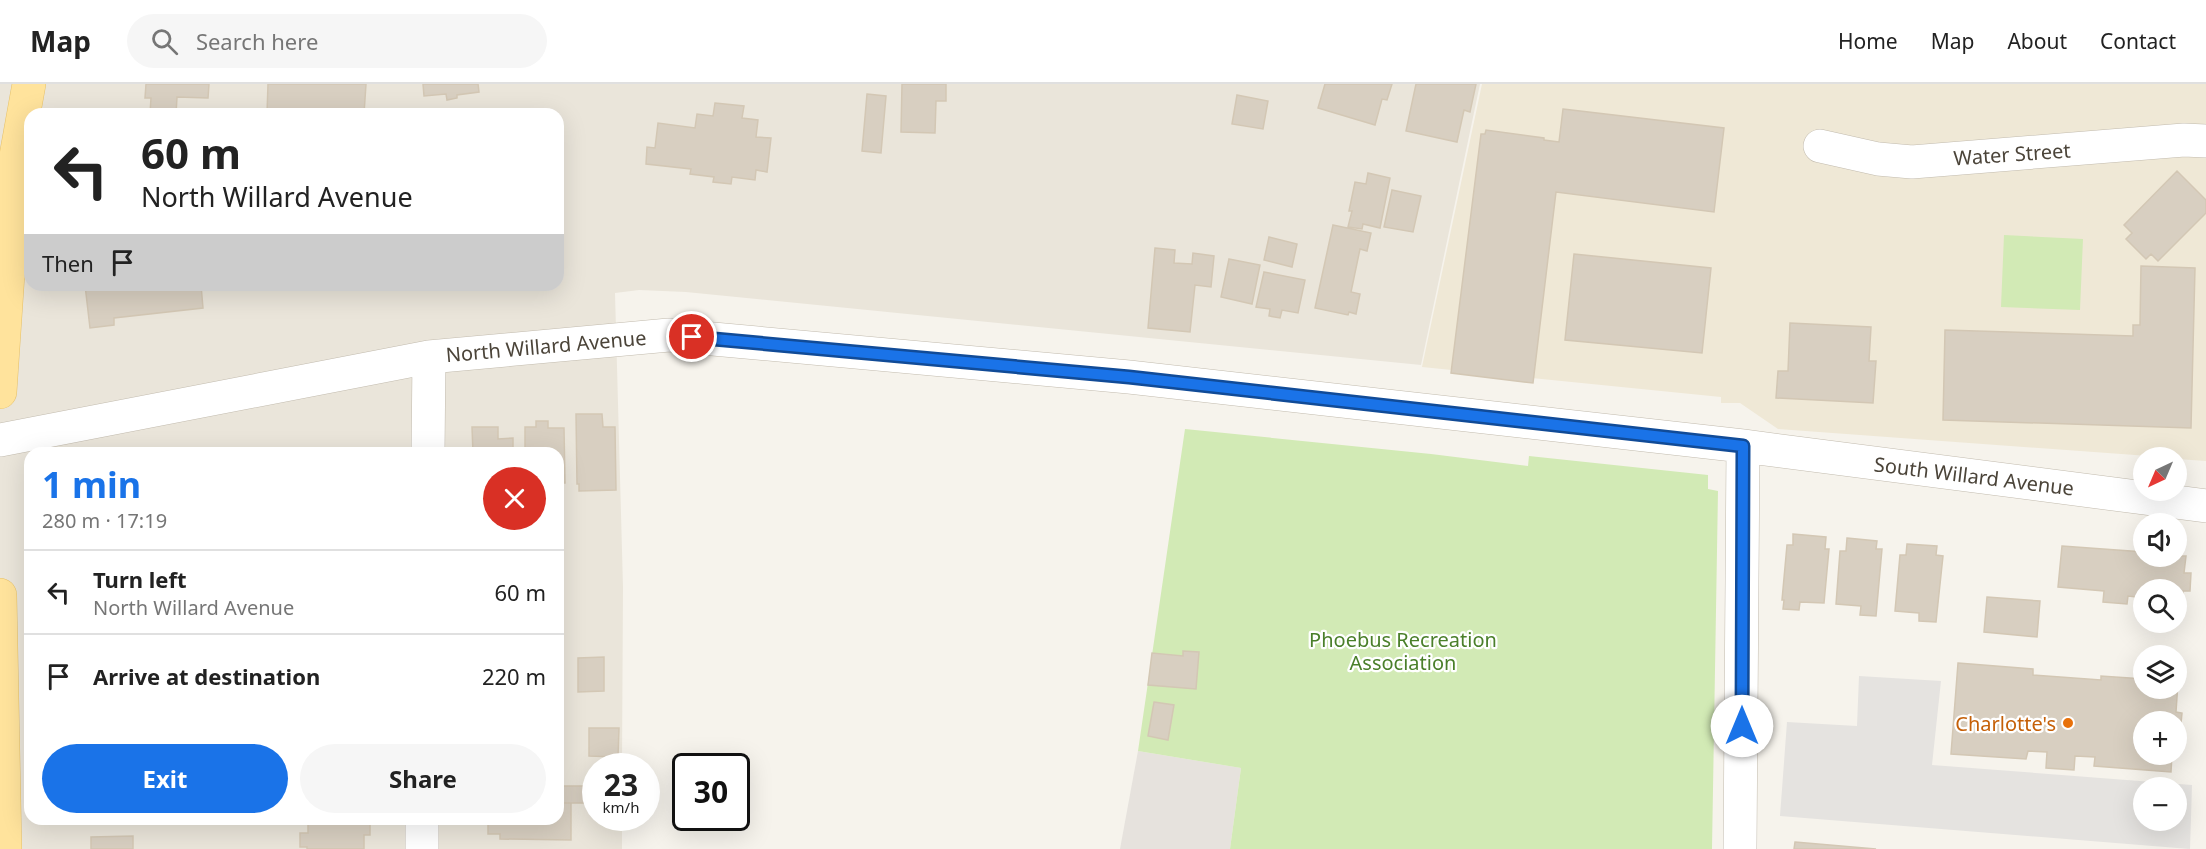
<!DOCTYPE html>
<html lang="en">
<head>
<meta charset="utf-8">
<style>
	body { margin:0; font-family:"Noto Sans",sans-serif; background:#f6f6f6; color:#222; height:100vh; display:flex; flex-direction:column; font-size:22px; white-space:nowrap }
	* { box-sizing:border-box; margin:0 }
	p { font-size:20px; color:#767676 }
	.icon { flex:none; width:33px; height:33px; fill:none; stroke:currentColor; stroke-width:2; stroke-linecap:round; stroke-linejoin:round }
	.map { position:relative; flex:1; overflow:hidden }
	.panel { position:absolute; left:24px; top:363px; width:540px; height:378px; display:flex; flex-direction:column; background:#fff; border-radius:18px; box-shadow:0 6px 24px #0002 }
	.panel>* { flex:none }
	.guide { position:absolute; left:24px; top:24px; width:540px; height:183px; border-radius:18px; box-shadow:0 6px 24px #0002; background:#fff; color:#222; overflow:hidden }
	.needle { width:39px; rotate:224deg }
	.buttons { position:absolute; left:2133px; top:363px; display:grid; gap:12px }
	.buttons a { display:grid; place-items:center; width:54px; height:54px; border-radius:50%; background:#fff; box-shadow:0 6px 24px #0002; font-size:30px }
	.speed { position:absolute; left:582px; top:669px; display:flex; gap:12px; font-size:30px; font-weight:700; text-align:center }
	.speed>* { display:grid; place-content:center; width:78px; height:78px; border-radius:50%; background:#fff; box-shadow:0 6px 24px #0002; line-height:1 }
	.speed small { font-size:15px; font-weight:400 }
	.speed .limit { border:3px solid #111; border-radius:9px; background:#fff; color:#111 }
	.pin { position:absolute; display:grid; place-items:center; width:51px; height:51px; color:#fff; margin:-26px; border:3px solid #fff; border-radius:50%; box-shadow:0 2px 6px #0007 }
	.me { position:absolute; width:66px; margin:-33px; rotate:0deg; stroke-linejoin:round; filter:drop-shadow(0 0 4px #0008) }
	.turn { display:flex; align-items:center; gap:21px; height:126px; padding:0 18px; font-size:27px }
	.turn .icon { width:78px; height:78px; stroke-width:2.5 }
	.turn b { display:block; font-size:42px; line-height:51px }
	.then { display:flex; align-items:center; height:57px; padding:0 18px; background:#0003; gap:12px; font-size:22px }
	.round { display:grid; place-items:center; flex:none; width:63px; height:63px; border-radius:32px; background:#f6f6f6 }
	.overview { display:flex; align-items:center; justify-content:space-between; height:102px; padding:0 18px }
	h1 { font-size:36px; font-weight:700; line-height:45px; color:#1a73e8 }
	.button { display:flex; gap:12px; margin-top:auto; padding:12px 18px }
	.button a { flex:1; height:69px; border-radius:36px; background:#1a73e8; color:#fff; font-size:24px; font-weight:700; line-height:69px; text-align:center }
	.button a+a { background:#f6f6f6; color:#222 }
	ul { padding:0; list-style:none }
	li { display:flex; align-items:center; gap:18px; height:84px; padding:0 18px; border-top:2px solid #e0e0e0 }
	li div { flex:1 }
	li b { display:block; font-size:22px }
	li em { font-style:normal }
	header { display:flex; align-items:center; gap:36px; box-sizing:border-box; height:84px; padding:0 30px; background:#fff; border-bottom:2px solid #e0e0e0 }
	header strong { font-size:28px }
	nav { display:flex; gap:33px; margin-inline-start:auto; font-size:21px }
	.search { width:420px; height:54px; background:#f6f6f6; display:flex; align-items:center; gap:15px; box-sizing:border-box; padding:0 21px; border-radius:33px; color:#767676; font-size:22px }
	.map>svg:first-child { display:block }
</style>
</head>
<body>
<header>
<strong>Map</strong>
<div class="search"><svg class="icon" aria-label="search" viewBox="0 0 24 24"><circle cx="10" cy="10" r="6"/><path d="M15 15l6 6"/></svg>Search here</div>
<nav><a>Home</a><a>Map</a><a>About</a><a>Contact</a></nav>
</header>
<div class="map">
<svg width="2206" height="765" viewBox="0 0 2206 765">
	<rect width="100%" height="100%" fill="#f6f3ec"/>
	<path fill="#eae5da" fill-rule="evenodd" d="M0 0H1480L1421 281 686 208 639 206 615 209 623 503 622 682H596V734H622V765H0ZM30 30H558V201H30ZM30 369H558V735H30Z"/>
	<path fill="#e6e2dd" d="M1138 667 1241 684 1230 765H1120Z"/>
	<path fill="#efe8d6" d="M1482 0H2206V377L2177 375 2176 374 1778 345 1740 319H1721V313L1422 283Z"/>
	<path fill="#d2eab5" d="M2004 151 2083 155 2080 226 2001 223Z
		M1185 345 1431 370 1528 382 1529 372 1708 391V405L1718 407 1712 765H1230L1241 684 1138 667Z"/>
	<path fill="#e5e3e0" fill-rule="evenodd" d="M1859 592 1941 597 1932 681 2192 701 2190 765 1780 732 1787 638 1857 642ZM2144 704H2176V736H2144Z"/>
	<path fill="#d8cfc1" stroke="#d3c7b4" stroke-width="1.5" d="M146 0H209L208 14 177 13 176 30H150L151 14H145Z
		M268 0H366L364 30H267Z
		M423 0H478L479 8 457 11V14L447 16 446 10 424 12Z
		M902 0H946V17H936L935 49 901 48Z
		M1325 0H1392L1387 16 1382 15 1375 41 1318 24Z
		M1416 0H1476L1470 28 1464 26 1457 58 1406 47Z
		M867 10 886 12 881 69 862 67Z
		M1237 11 1268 17 1263 45 1232 40Z
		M715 19 744 22 742 34 758 36 756 53 771 54 767 88 756 86 755 96 732 93 731 100 713 98 714 93 690 90 691 85 646 80 647 63 655 64 658 39 695 44 697 30 713 32Z
		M1563 25 1724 44 1714 128 1556 108 1533 299 1451 289 1481 50H1485L1486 46 1544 54V56L1559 58Z
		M2177 87 2206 116V129L2158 177 2151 170 2146 175 2126 155 2132 149 2124 141Z
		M1368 89 1390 94 1380 144 1363 140 1362 145 1348 143 1352 127H1349L1355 98 1366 100Z
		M1392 106 1421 112 1413 148 1384 143Z
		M1333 141 1371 149 1367 167 1360 165 1351 208 1360 210 1356 230 1349 228 1348 231 1315 224Z
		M1269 153 1297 160 1292 183 1264 176Z
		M1155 164 1175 166 1174 179 1192 180 1193 169 1214 172 1211 203 1195 201 1190 248 1148 244Z
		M1574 170 1711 184 1702 269 1565 256Z
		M1229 175 1260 181 1252 220 1221 213Z
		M2141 182 2195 184 2191 344 1943 336 1945 246 2133 252V241H2140Z
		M1264 188 1305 196 1298 229 1282 226 1280 234 1269 232 1270 225 1256 223Z
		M85 201H201L203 224 114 234V241L90 244Z
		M1790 239 1871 243 1869 277H1876L1873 319 1776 314 1778 287H1788Z
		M576 330H602L603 343H615L616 406 579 407V400H577Z
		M536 337H548V344H564L565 399H558V369H525V343H536Z
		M472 343H498V355L513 354V369H473Z
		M342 364H383V369H342Z
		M1793 450 1826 453 1825 465H1829L1824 519 1800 518 1799 526 1783 525 1784 516H1782L1787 461H1793Z
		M1847 454 1877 457 1876 465H1882L1876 532 1860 531 1861 522 1836 520 1840 467H1846Z
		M1907 460 1937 462 1936 471 1943 472 1936 538 1919 537V529L1895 527 1900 471H1906Z
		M2062 462 2144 468V472H2186L2184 489H2191L2190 507H2183L2182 517 2176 516V506H2144V514L2128 512 2127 520 2103 518 2104 507 2058 503Z
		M1987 513 2040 517 2037 553 1984 548Z
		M1183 567 1199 568 1196 605 1148 601 1152 569 1183 572Z
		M604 573V607L578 608V574Z
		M1958 579 2033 585V591L2101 596V592L2144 595V604H2176V598H2178L2176 628 2182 629 2179 659H2176V638H2144V670H2172L2171 688 2094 682 2095 673 2075 672 2074 686 2046 684 2047 668 2028 667 2026 675 1951 670Z
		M1154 618 1174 621 1168 656 1148 652Z
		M589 644H619L618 673 589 672Z
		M558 702H596V719H558Z
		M558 719H571V756L500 755V750H488V735H558Z
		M308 735H370V751H364V765H307V763H300V749H308Z
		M133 752V765H91V753Z
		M1795 758 1876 765H1794Z"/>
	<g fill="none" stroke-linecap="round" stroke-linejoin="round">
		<defs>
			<path id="minor" d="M1820 62 1878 75 1912 78 2184 56 2206 57
				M0 356 429 273 669 251 1129 293 1743 362 2206 422
				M428 369 429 273
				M422 765V735
				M1740 765 1743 362"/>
			<path id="major" d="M0 308 16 72 29 0
				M0 511 5 765"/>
		</defs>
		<use href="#minor" stroke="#c2bbae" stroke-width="34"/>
		<use href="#major" stroke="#e6c16a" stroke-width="34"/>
		<use href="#minor" stroke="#fff" stroke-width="33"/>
		<use href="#major" stroke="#ffe39c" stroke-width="33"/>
	</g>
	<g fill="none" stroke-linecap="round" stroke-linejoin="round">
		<defs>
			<path id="route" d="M692 253 1129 293 1743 362 1742 642"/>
		</defs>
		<use href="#route" stroke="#114b97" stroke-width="15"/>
		<use href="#route" stroke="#1a73e8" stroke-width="10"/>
	</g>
	<circle fill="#e8710a" stroke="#fff" stroke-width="2" cx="2068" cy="639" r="6"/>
	<g text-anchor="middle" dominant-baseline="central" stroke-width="4.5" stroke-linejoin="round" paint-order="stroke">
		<g font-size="20" fill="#4b4439" stroke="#fff">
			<text transform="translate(2012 70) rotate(-4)">Water Street</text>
			<text transform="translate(546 262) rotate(-5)">North Willard Avenue</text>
			<text transform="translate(1974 392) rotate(7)">South Willard Avenue</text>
		</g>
		<g font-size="20" fill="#4a7f2a" stroke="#fff">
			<text x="1403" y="555">Phoebus Recreation<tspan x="1403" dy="23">Association</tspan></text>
		</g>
		<g font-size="20" fill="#c56008" stroke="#fff" text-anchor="end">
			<text x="2056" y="639">Charlotte's</text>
		</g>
	</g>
</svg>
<div class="buttons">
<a><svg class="needle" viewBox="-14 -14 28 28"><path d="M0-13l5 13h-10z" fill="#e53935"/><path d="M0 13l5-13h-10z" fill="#767676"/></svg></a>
<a><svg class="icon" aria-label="sound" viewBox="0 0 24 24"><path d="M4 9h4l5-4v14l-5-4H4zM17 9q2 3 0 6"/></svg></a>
<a><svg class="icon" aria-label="search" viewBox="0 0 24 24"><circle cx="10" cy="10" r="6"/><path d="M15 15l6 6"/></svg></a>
<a><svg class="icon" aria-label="layers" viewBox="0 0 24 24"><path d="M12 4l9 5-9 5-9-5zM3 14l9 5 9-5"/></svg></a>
<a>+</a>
<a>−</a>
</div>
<div class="speed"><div>23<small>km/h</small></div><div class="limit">30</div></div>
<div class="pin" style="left:692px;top:253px;background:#d93025"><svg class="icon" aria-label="arrive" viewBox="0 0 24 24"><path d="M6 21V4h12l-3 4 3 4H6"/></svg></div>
<svg class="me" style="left:1742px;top:642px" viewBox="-20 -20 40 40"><circle r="19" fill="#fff"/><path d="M0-13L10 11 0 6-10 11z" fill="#1a73e8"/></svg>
<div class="guide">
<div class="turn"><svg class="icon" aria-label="left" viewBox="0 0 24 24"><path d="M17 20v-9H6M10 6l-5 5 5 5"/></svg><div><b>60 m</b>North Willard Avenue</div></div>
<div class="then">Then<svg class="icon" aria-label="arrive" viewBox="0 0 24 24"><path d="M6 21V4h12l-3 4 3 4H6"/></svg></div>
</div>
<section class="panel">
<div class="overview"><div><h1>1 min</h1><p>280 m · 17:19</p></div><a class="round" style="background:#d93025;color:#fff"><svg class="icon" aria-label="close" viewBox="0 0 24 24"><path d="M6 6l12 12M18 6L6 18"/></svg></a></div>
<ul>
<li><svg class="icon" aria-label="left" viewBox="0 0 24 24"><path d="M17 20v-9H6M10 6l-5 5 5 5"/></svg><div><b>Turn left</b><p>North Willard Avenue</p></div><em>60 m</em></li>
<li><svg class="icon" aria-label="arrive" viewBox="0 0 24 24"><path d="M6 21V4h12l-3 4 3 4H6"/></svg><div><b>Arrive at destination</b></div><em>220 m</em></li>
</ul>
<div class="button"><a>Exit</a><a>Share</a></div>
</section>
</div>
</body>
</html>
